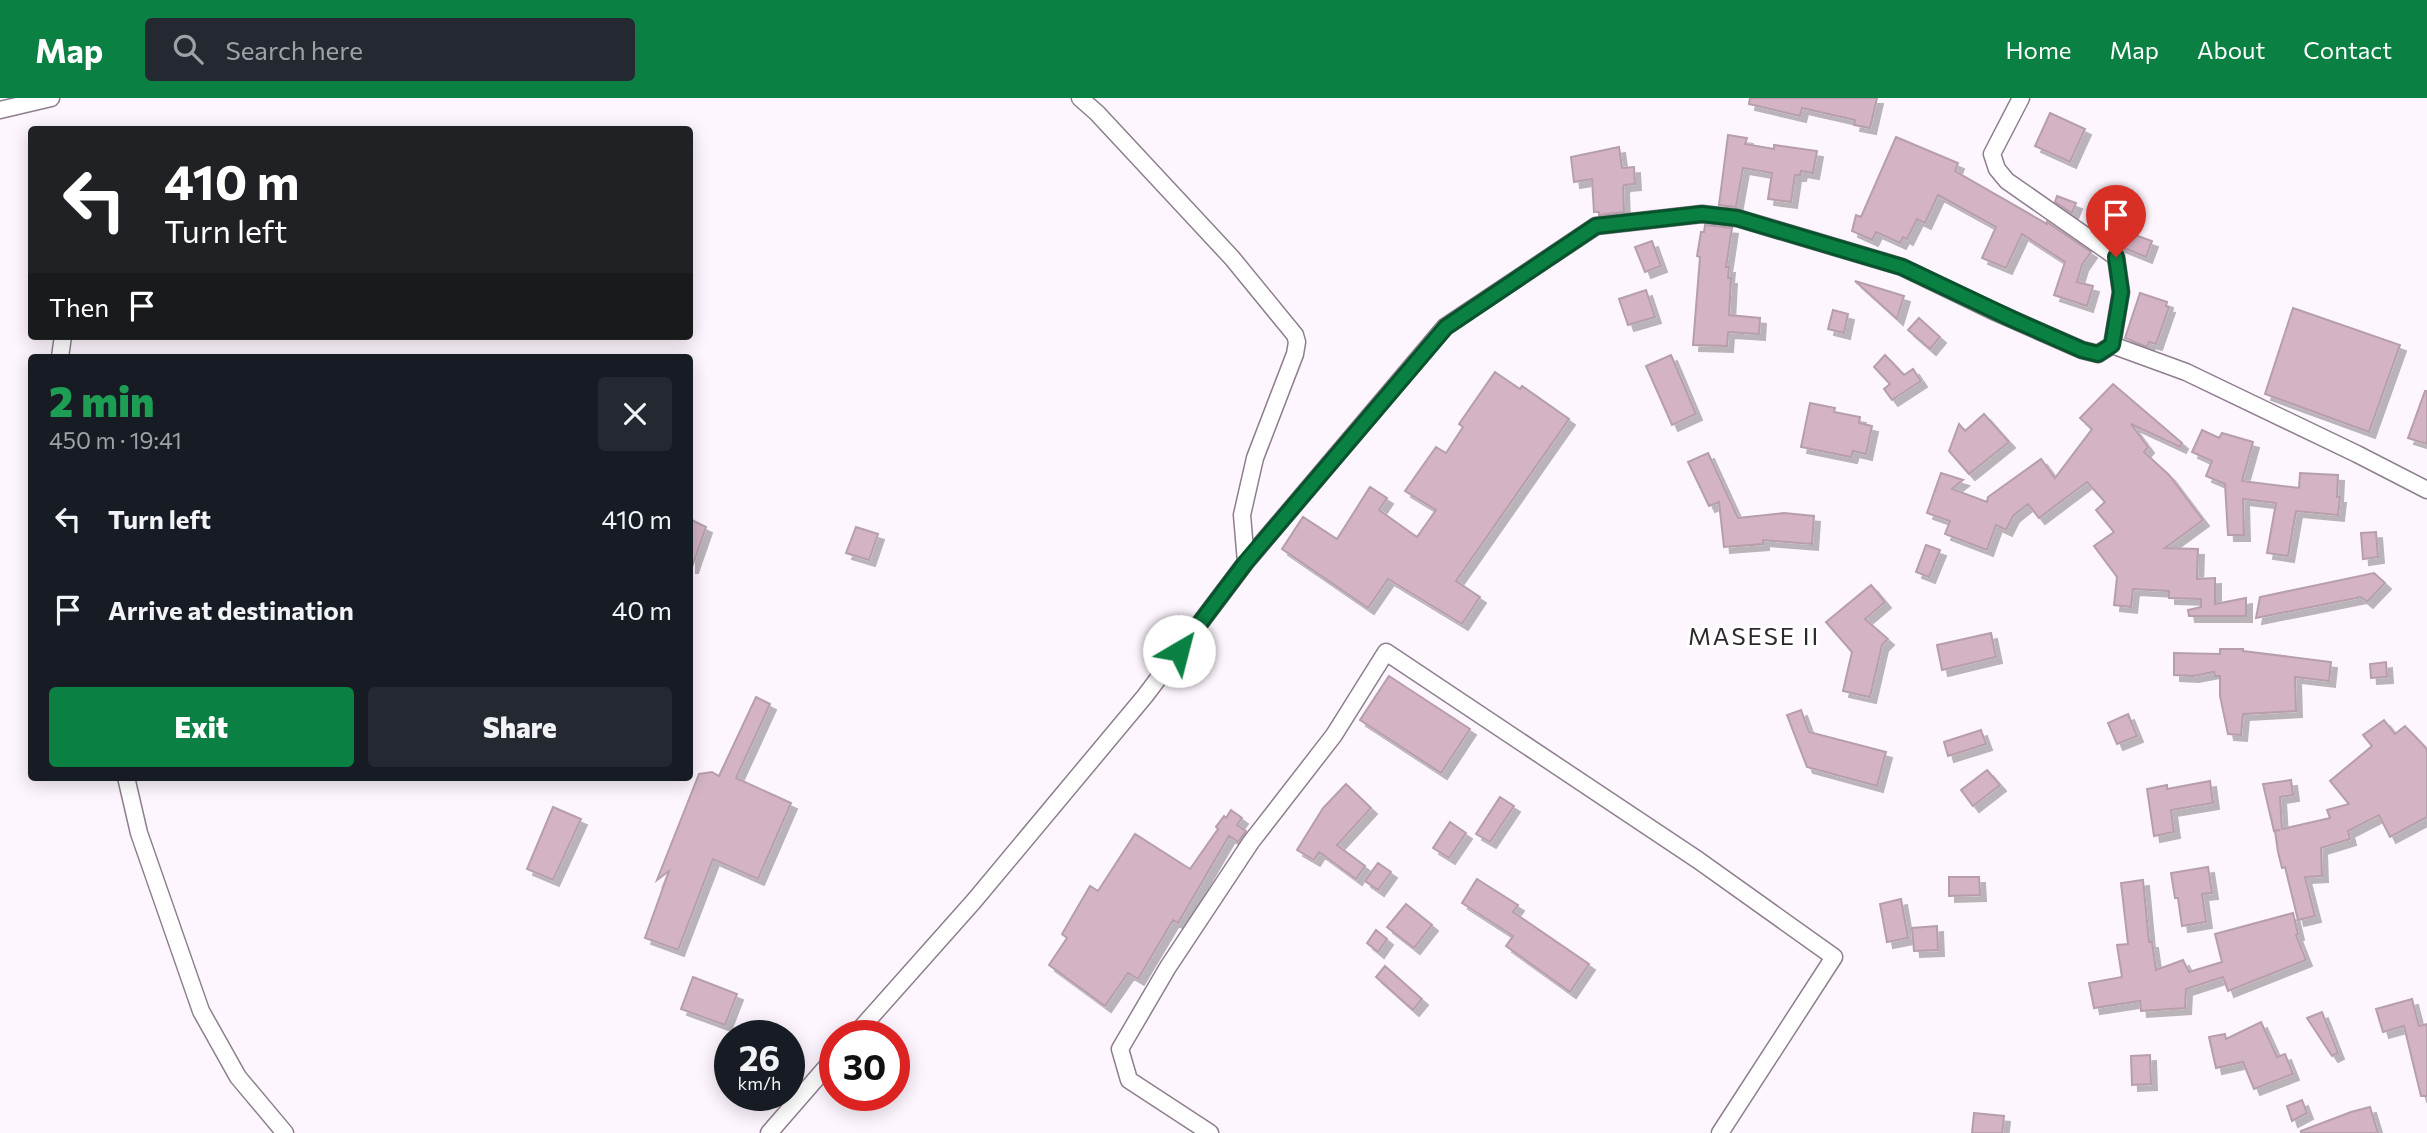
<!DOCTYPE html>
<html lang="en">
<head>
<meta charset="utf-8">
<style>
	body { margin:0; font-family:Commissioner,sans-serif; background:#242831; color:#f1f3f6; height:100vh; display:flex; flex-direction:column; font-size:26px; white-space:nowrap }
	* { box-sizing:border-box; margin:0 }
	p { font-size:23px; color:#9ea1a6 }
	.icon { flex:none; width:38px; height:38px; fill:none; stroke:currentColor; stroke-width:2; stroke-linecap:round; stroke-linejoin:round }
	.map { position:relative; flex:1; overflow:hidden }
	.details { position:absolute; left:28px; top:256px; width:665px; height:427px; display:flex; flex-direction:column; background:#171b24; border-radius:7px; box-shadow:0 4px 18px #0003 }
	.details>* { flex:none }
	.guide { position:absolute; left:28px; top:28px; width:665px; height:214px; border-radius:7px; box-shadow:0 4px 18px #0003; background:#202124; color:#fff; overflow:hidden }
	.speed { position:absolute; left:714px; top:922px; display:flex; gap:14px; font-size:35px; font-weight:700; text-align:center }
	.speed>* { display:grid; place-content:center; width:91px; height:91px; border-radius:50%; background:#171b24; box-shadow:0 4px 18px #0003; line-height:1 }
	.speed small { font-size:18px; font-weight:400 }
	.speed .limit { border:10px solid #d22; background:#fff; color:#111 }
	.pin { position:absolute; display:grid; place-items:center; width:60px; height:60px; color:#fff; margin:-72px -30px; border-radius:50% 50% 50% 0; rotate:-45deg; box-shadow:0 0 7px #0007 }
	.pin .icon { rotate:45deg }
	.me { position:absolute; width:77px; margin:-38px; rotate:37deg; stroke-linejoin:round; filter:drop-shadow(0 0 5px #0008) }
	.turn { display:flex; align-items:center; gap:24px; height:147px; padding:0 21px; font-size:32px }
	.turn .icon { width:91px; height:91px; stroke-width:2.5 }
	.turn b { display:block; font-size:49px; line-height:60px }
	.then { display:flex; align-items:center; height:66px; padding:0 21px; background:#0003; gap:14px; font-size:26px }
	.round { display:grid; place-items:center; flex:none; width:74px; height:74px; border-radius:7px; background:#242831 }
	.overview { display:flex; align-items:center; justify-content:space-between; height:119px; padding:0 21px }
	h1 { font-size:42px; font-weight:800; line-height:52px; color:#1e9e55 }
	.action { display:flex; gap:14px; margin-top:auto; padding:14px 21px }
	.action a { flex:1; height:80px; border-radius:7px; background:#0b8043; color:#fff; font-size:28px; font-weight:800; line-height:80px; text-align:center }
	.action a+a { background:#242831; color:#f1f3f6 }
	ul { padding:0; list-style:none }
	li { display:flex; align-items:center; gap:21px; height:91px; padding:0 21px }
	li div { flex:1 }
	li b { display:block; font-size:26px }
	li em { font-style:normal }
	header { display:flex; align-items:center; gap:42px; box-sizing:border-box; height:98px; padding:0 35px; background:#0b8043; color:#fff }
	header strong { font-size:33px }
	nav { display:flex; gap:38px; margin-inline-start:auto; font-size:24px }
	.search { width:490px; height:63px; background:#242831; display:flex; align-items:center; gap:18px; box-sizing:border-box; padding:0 24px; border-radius:7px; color:#9ea1a6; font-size:26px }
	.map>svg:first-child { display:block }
</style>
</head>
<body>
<header>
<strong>Map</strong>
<div class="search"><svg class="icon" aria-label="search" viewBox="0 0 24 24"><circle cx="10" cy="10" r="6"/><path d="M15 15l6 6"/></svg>Search here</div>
<nav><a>Home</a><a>Map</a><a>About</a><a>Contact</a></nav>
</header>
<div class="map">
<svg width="2427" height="1035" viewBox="0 0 2427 1035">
	<defs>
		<filter id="shadow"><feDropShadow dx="6" dy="6" stdDeviation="0" flood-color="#0004"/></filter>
	</defs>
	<rect width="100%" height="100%" fill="#fef6fe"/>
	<path fill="#d3b3c4" stroke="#b69fab" stroke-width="2" filter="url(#shadow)" d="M1750 0H1877L1870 30 1854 27 1855 22 1802 10 1800 18 1749 6Z
		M2050 15 2085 31 2070 64 2035 48Z
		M1728 37 1747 40 1745 46 1774 51V47L1817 53 1813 75 1801 73 1800 77H1795L1791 104 1768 101 1772 75 1743 70 1736 109 1719 107Z
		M1896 39 1958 65 1955 73 2047 126V124L2091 154 2082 167 2077 184 2093 188 2087 208 2054 197 2065 164 2022 136 2006 170 1982 160 1996 129 1938 97 1925 125 1917 121 1907 141 1903 139 1900 145 1876 134 1872 142 1852 133 1856 117 1861 119Z
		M1619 49 1622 70 1634 69 1635 86 1624 87 1623 90 1624 114 1599 117V114H1594L1592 81 1574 84 1571 59Z
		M2057 98 2076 105 2072 115 2055 104Z
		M1705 127 1732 130 1726 169H1729L1728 180H1731L1729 217 1760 220 1759 236 1728 234 1727 248 1693 247 1700 159 1697 158 1701 134H1704Z
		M2110 128 2152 143 2146 159 2119 148 2106 139Z
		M1652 143 1661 168 1645 174 1635 149Z
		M1855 183 1904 198 1897 221Z
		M1646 192 1655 219 1628 227 1619 201Z
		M2140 195 2167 204 2166 208 2169 209 2156 246 2149 244 2147 249 2125 240Z
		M2293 210 2400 247 2369 334 2265 296Z
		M1833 212 1848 216 1844 235 1828 231Z
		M1919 220 1940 239 1930 251 1908 232Z
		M1671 257 1696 316 1672 327 1646 268Z
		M1885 257 1904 277 1913 271 1921 283 1892 302 1884 291 1890 286 1874 269Z
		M1495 274 1520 291 1522 288 1569 321 1456 483 1480 499 1462 526 1388 481 1368 510 1282 451 1303 419 1337 441 1370 389 1387 400 1379 412 1417 439 1436 412 1405 393 1436 349 1446 355 1463 329 1459 326Z
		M2113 286 2182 345 2180 349 2131 326 2148 349 2144 354 2169 377 2203 422 2165 450 2198 451 2197 481 2215 480V506L2246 500V518H2189L2188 512 2201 509V501L2169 500V493L2133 491 2131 509 2114 507 2117 479 2094 448 2114 434 2096 412 2105 404 2087 384 2039 420 2028 406 2013 418 2006 432 1996 427 1987 452 1945 436 1950 423 1927 415 1941 375 1963 382 1952 391 1987 404 1988 399 2041 361 2055 380 2092 331 2080 320Z
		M2425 293H2427V346L2408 340Z
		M1810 305 1835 310 1834 314 1860 319 1859 325 1872 328 1866 356 1853 353 1851 359 1801 349Z
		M1984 316 2009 344 1969 376 1949 353 1959 326 1965 333Z
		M2202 332 2219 340 2222 335 2253 344 2242 383 2299 390 2300 375 2338 377 2337 399H2340L2338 417 2296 413 2288 458 2267 455 2276 405 2243 401 2244 437H2228L2225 386 2206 378 2212 363 2192 354Z
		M1708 355 1738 420 1784 415 1814 418 1812 446 1763 442V446L1724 449 1719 404 1709 408 1688 364Z
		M690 421 706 429 692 469H690Z
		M856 429 878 436 869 462 846 455Z
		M2376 434 2378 459 2363 461 2361 435Z
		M1926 447 1940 452 1929 479 1916 474Z
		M2374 475 2385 485 2367 504 2361 499 2256 520 2260 499Z
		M1871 487 1885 504 1865 521 1888 541 1882 547 1870 599 1843 593 1852 554 1826 524Z
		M1991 535 1996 559 1942 572 1937 547Z
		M2220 551H2243V553L2331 564 2329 583 2295 579 2296 613 2243 616 2241 637 2228 636 2220 598V578H2215L2214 574 2193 578 2174 577V555L2220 556Z
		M2386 564 2387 579 2371 580 2370 566Z
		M1389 578 1470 631 1441 675 1360 622Z
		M756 599 770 606 736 680 791 705 758 781 713 761 678 852 645 840 669 773 657 782 699 676 712 674 719 678Z
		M1801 612 1809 634 1886 654 1877 688 1807 669 1787 617Z
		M2128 616 2137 638 2117 646 2108 625Z
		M2384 622 2395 636 2405 628 2427 651V719L2390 739 2379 717 2348 733 2350 741 2321 750 2322 778 2305 779 2315 818 2298 822 2285 769 2282 770 2278 754 2275 733 2280 732 2274 733 2263 686 2291 682 2293 697 2280 699 2282 731 2330 720 2327 712 2349 706 2330 683 2372 648 2363 637Z
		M1981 632 1986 646 1948 658 1944 644Z
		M1987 672 2000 687 1973 708 1961 692Z
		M2210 683 2213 705 2171 712 2174 734 2154 738 2147 691 2167 687V691Z
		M1346 686 1371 710 1337 747 1365 768 1356 781 1319 754 1314 762 1297 752 1323 710Z
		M1500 699 1514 708 1490 744 1476 736Z
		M553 709 581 721 553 782 527 771Z
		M1231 712 1242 720 1237 727 1246 733 1238 744 1229 738 1178 825 1173 822 1138 881 1128 875 1105 908 1049 867 1067 840 1062 836 1090 788 1098 793 1135 736 1190 771 1218 731 1216 729 1224 718 1226 720Z
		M1450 724 1466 735 1449 760 1433 750Z
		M1378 765 1391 774 1378 792 1365 783Z
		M2208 769 2212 795 2202 796 2206 824 2182 828 2178 800H2175L2171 775Z
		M1949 779H1979L1980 797 1949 798Z
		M1477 781 1518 807 1513 814 1589 866 1570 894 1506 848 1513 838 1462 805Z
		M2143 782 2149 844H2152L2156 872 2183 862 2189 874 2222 864 2215 836 2293 815 2298 836 2296 837 2306 862 2228 893 2223 879 2186 891 2185 910 2141 913 2140 903 2094 910 2089 885 2122 879 2117 847 2128 846 2121 785Z
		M1901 801 1908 840 1887 844 1880 806Z
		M1406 806 1432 827 1414 850 1387 829Z
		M1937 828 1938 852 1914 853 1912 830Z
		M1376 832 1387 841 1378 854 1367 845Z
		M1385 868 1422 901 1413 912 1376 879Z
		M693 879 737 896 725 927 681 911Z
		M2412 901 2419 928 2427 926V998H2421L2404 928 2383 934 2376 911Z
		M2322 914 2338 955 2332 958 2307 920Z
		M2261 924 2277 959 2285 956 2293 976 2254 991 2243 964 2216 970 2209 939 2225 936 2226 941Z
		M2150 957 2151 986 2132 987 2131 958Z
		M2302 1002 2307 1015 2292 1023 2287 1008Z
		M2370 1009 2378 1035H2301V1033L2351 1014Z
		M1974 1015 2004 1018 2002 1035H1972Z"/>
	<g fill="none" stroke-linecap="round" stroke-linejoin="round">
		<defs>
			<path id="street" d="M1080 0 1097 15 1232 160 1295 237 1297 244 1295 256 1255 360 1242 417 1246 464
				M2021 0 1992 56 1997 71 2007 83 2116 159 2121 194 2112 247 2186 274 2357 356 2427 392
				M0 12 51 0
				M60 259 63 238
				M126 679 139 735 201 913 238 979 285 1035
				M854 938 974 803 1145 598 1246 464 1445 229 1596 128 1702 116 1737 120 1902 169 1991 212 2082 252 2098 256 2112 247
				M769 1035 835 959
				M1210 1035 1129 982 1120 951 1168 869 1251 744 1334 637 1386 554 1698 762 1834 859 1720 1035"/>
		</defs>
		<use href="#street" stroke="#8e7e8f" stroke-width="19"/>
		<use href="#street" stroke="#fff" stroke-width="16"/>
	</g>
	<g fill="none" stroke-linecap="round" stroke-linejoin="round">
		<defs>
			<path id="route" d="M1179 553 1246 464 1446 229 1596 128 1702 116 1737 120 1902 169 2012 221 2082 252 2098 256 2112 247 2121 194 2116 159"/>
		</defs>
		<use href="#route" stroke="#07532c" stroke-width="18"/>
		<use href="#route" stroke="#0b8043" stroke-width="12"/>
	</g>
	<g text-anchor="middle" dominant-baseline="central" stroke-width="6" stroke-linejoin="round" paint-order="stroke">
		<g font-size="24" letter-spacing="2" fill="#2e272e" stroke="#fff">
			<text x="1754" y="537">MASESE II</text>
		</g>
	</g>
</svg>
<div class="speed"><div>26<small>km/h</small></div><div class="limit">30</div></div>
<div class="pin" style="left:2116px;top:159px;background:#d93025"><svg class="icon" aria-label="arrive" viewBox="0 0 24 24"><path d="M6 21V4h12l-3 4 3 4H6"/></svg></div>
<svg class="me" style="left:1179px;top:553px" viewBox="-20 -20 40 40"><circle r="19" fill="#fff"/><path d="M0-13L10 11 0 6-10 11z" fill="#0b8043"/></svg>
<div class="guide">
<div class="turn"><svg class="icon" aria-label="left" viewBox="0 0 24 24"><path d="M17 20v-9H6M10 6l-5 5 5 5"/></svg><div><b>410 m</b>Turn left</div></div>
<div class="then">Then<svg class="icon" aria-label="arrive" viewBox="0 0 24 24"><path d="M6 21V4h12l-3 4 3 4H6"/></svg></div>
</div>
<section class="details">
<div class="overview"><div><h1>2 min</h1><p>450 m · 19:41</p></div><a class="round"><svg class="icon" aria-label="close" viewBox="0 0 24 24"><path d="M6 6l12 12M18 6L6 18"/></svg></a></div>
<ul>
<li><svg class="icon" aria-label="left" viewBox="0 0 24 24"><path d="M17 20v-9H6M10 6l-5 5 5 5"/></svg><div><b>Turn left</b></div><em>410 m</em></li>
<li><svg class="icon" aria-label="arrive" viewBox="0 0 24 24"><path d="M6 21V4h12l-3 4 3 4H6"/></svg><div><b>Arrive at destination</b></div><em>40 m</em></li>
</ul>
<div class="action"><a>Exit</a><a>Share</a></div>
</section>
</div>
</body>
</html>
